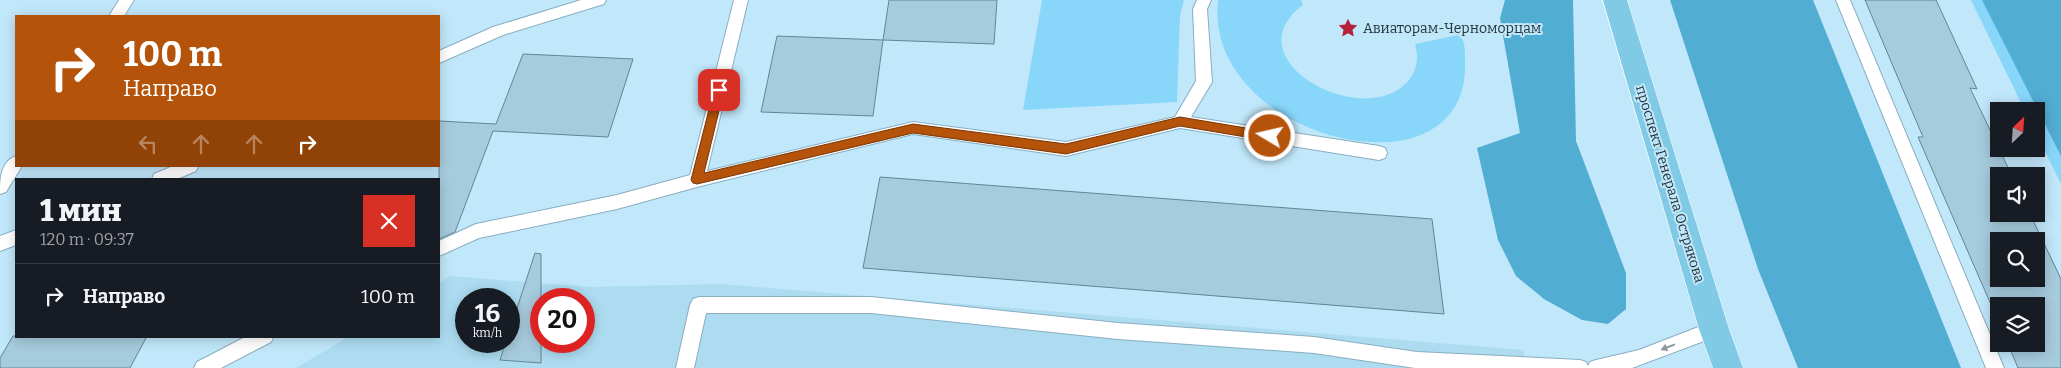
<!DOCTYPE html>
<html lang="ru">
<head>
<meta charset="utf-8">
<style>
	body { margin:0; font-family:Bitter,serif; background:#242831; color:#f1f3f6; height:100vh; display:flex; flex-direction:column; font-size:19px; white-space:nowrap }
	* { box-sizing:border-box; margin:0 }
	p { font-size:16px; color:#9ea1a6 }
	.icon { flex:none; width:28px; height:28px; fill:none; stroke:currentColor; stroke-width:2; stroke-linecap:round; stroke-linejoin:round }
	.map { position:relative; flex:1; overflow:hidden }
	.sheet { position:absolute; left:15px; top:178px; width:425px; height:160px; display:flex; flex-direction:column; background:#171b24; border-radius:0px; box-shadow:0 2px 12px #0003 }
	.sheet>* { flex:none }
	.banner { position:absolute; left:15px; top:15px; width:425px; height:152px; border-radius:0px; box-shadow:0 2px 12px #0003; background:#b45309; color:#fff; overflow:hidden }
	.needle { width:32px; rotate:25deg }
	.fabs { position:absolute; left:1990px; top:102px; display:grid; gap:10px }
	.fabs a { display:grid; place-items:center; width:55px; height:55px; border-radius:0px; background:#171b24; box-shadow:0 2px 12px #0003; font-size:25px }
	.speed { position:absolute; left:455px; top:288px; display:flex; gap:10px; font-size:25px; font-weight:700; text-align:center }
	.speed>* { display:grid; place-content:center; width:65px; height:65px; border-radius:50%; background:#171b24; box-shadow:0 2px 12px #0003; line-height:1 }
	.speed small { font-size:12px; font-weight:400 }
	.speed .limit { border:8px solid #d22; background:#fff; color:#111 }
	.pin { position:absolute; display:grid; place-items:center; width:42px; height:42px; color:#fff; margin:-21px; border-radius:10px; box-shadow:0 2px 8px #0006 }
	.me { position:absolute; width:55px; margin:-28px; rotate:279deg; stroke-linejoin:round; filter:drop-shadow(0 0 4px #0008) }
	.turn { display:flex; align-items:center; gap:18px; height:105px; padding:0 25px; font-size:22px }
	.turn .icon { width:65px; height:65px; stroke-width:2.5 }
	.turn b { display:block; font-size:35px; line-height:42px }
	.lanes { display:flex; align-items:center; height:48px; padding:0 25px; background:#0003; justify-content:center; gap:25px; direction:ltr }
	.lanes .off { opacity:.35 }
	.round { display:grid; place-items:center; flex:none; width:52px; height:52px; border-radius:0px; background:#242831 }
	.overview { display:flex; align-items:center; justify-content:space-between; height:85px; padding:0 25px }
	h1 { font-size:30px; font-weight:800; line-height:38px }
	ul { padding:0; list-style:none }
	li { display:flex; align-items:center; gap:15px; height:65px; padding:0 25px; border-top:1px solid #363941 }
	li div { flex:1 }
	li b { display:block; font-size:19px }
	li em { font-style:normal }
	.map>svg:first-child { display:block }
</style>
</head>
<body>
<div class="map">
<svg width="2061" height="368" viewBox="0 0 2061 368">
	<rect width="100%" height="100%" fill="#c1e7fa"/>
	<path fill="#addcf1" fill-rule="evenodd" d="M450 276 592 287 720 284 1523 350 1527 368H296L350 336H439V283ZM466 299H509V341H466ZM541 299H584V341H541Z"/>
	<path fill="#88d7fb" d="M1042 0H1184L1180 16 1177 102 1023 110Z
		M1218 0H1301L1303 5C1229 60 1366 133 1409 80 1417 70 1419 57 1415 44L1458 35C1466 39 1465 54 1465 62 1470 205 1202 140 1218 0Z
		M1971 0H2061V184L2036 133V111H2025Z"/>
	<path fill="#52add3" d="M1505 0H1573L1576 141 1626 273V309L1608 324 1582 320 1544 299 1516 276 1498 240 1477 148 1520 133 1500 18Z
		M1670 0H1813L1961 368H1798L1758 269Z
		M1982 0H2061V156Z"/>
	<path fill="#a6cbdd" stroke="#618596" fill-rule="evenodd" d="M889 0H997L994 44 883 40Z
		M1865 0H1936L1977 89 1970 88 2012 176H1999V214H2030L2061 279V368H2018L2008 344H2036V306H1999V323L1918 137H1923ZM1999 241H2036V279H1999Z
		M777 36 883 40 873 116 761 112Z
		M523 54 633 59 608 137 493 131 455 232 439 239V121L496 124Z
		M880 177 1432 219 1444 314 863 268Z
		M535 253 541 254V363L500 360 506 341H509V333Z
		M13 336H147L130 368H0V358Z"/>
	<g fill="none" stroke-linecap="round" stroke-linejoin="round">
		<defs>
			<path id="service" d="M119 0H134L124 16H109Z
				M581 0H606L604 4 503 35 439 63V51L493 27Z
				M734 0H748L707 171 913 122 1066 142 1175 117 1196 81 1193 9 1197 0H1211L1207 9 1212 82 1191 117 1379 146 1385 148 1387 153 1385 158 1379 160 1180 128 1066 156 913 134 697 187 617 209 479 238 439 256V241L476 224 617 195 690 175Z
				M1836 0H1850L2004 368H1986Z
				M16 156V166H22L6 192 0 194C0 180 0 162 16 156Z
				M173 166H198L196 171 177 179H152L154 174Z
				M16 230V245L0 251V236Z
				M699 297H871L1118 323 1314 337 1417 352 1580 360 1586 362 1588 366 1590 362 1596 360 1639 350 1714 321 1720 323 1723 329 1720 335 1632 368H1415L1314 353 1118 339 871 313H706L694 368H676L690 305 693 299Z
				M247 336H274L271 342 221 368H194L197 362Z"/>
			<path id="primary" d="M1603 0H1627L1729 329 1743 368H1713L1699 329Z"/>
		</defs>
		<use href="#service" stroke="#89aec0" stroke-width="2"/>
		<use href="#primary" stroke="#fff" stroke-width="1"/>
		<use href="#service" fill="#fff" fill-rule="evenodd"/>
		<use href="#primary" fill="#80cae5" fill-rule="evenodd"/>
	</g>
	<defs><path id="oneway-solid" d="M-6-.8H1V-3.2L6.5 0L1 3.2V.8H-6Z" transform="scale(1.25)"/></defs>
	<use fill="#929a9e" href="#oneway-solid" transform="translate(1668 347) rotate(159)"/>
	<path fill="#b45309" stroke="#753606" d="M719 86 724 90 704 173 913 124 1066 144 1180 117 1270 132 1276 136 1270 141 1180 126 1066 154 913 133 697 184 693 183 691 180 714 90Z"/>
	<defs>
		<symbol id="sight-bare" viewBox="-9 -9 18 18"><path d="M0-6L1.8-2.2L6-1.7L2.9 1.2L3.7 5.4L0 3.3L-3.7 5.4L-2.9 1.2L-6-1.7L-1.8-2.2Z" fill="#b5233a" stroke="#c1e7fa" stroke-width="2.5" paint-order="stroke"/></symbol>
	</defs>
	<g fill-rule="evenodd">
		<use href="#sight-bare" x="1334" y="14" width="28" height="28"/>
	</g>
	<g text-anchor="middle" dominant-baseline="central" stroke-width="4" stroke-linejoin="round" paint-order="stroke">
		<g font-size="14" fill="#26363d" stroke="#c1e7fa" text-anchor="start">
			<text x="1363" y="28">Авиаторам-Черноморцам</text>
		</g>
		<g font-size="14" fill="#26363d" stroke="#c1e7fa">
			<text transform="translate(1670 184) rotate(73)">проспект Генерала Острякова</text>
		</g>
	</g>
</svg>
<div class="fabs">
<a><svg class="needle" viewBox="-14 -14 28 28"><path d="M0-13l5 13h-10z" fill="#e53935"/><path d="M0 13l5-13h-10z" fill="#9ea1a6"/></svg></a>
<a><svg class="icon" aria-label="sound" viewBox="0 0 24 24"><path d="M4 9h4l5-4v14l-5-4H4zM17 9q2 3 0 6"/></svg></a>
<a><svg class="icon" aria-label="search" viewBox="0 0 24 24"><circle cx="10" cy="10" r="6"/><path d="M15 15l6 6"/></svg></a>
<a><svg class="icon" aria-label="layers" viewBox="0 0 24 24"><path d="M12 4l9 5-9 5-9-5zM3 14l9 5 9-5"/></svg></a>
</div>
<div class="speed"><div>16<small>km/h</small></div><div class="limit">20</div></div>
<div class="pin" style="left:719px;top:90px;background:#d93025"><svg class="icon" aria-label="arrive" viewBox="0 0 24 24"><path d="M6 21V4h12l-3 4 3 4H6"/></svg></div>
<svg class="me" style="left:1270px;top:136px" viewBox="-20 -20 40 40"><circle r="17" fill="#b45309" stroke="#fff" stroke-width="3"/><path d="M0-11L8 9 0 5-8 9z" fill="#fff"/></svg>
<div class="banner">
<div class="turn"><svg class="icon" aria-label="right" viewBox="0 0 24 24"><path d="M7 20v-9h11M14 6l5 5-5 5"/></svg><div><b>100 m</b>Направо</div></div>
<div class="lanes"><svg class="icon off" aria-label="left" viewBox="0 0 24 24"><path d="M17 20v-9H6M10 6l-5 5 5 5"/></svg><svg class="icon off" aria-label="ahead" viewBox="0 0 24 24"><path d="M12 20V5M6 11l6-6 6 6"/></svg><svg class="icon off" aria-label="ahead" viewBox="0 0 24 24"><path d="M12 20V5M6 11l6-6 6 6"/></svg><svg class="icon" aria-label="right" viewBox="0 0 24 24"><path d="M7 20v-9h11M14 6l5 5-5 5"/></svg></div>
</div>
<section class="sheet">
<div class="overview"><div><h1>1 мин</h1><p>120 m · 09:37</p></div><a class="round" style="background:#d93025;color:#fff"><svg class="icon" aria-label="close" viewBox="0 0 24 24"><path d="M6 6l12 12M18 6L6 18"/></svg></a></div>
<ul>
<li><svg class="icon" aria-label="right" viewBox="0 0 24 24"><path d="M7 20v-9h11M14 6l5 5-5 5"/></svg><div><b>Направо</b></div><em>100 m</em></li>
</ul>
</section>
</div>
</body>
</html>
